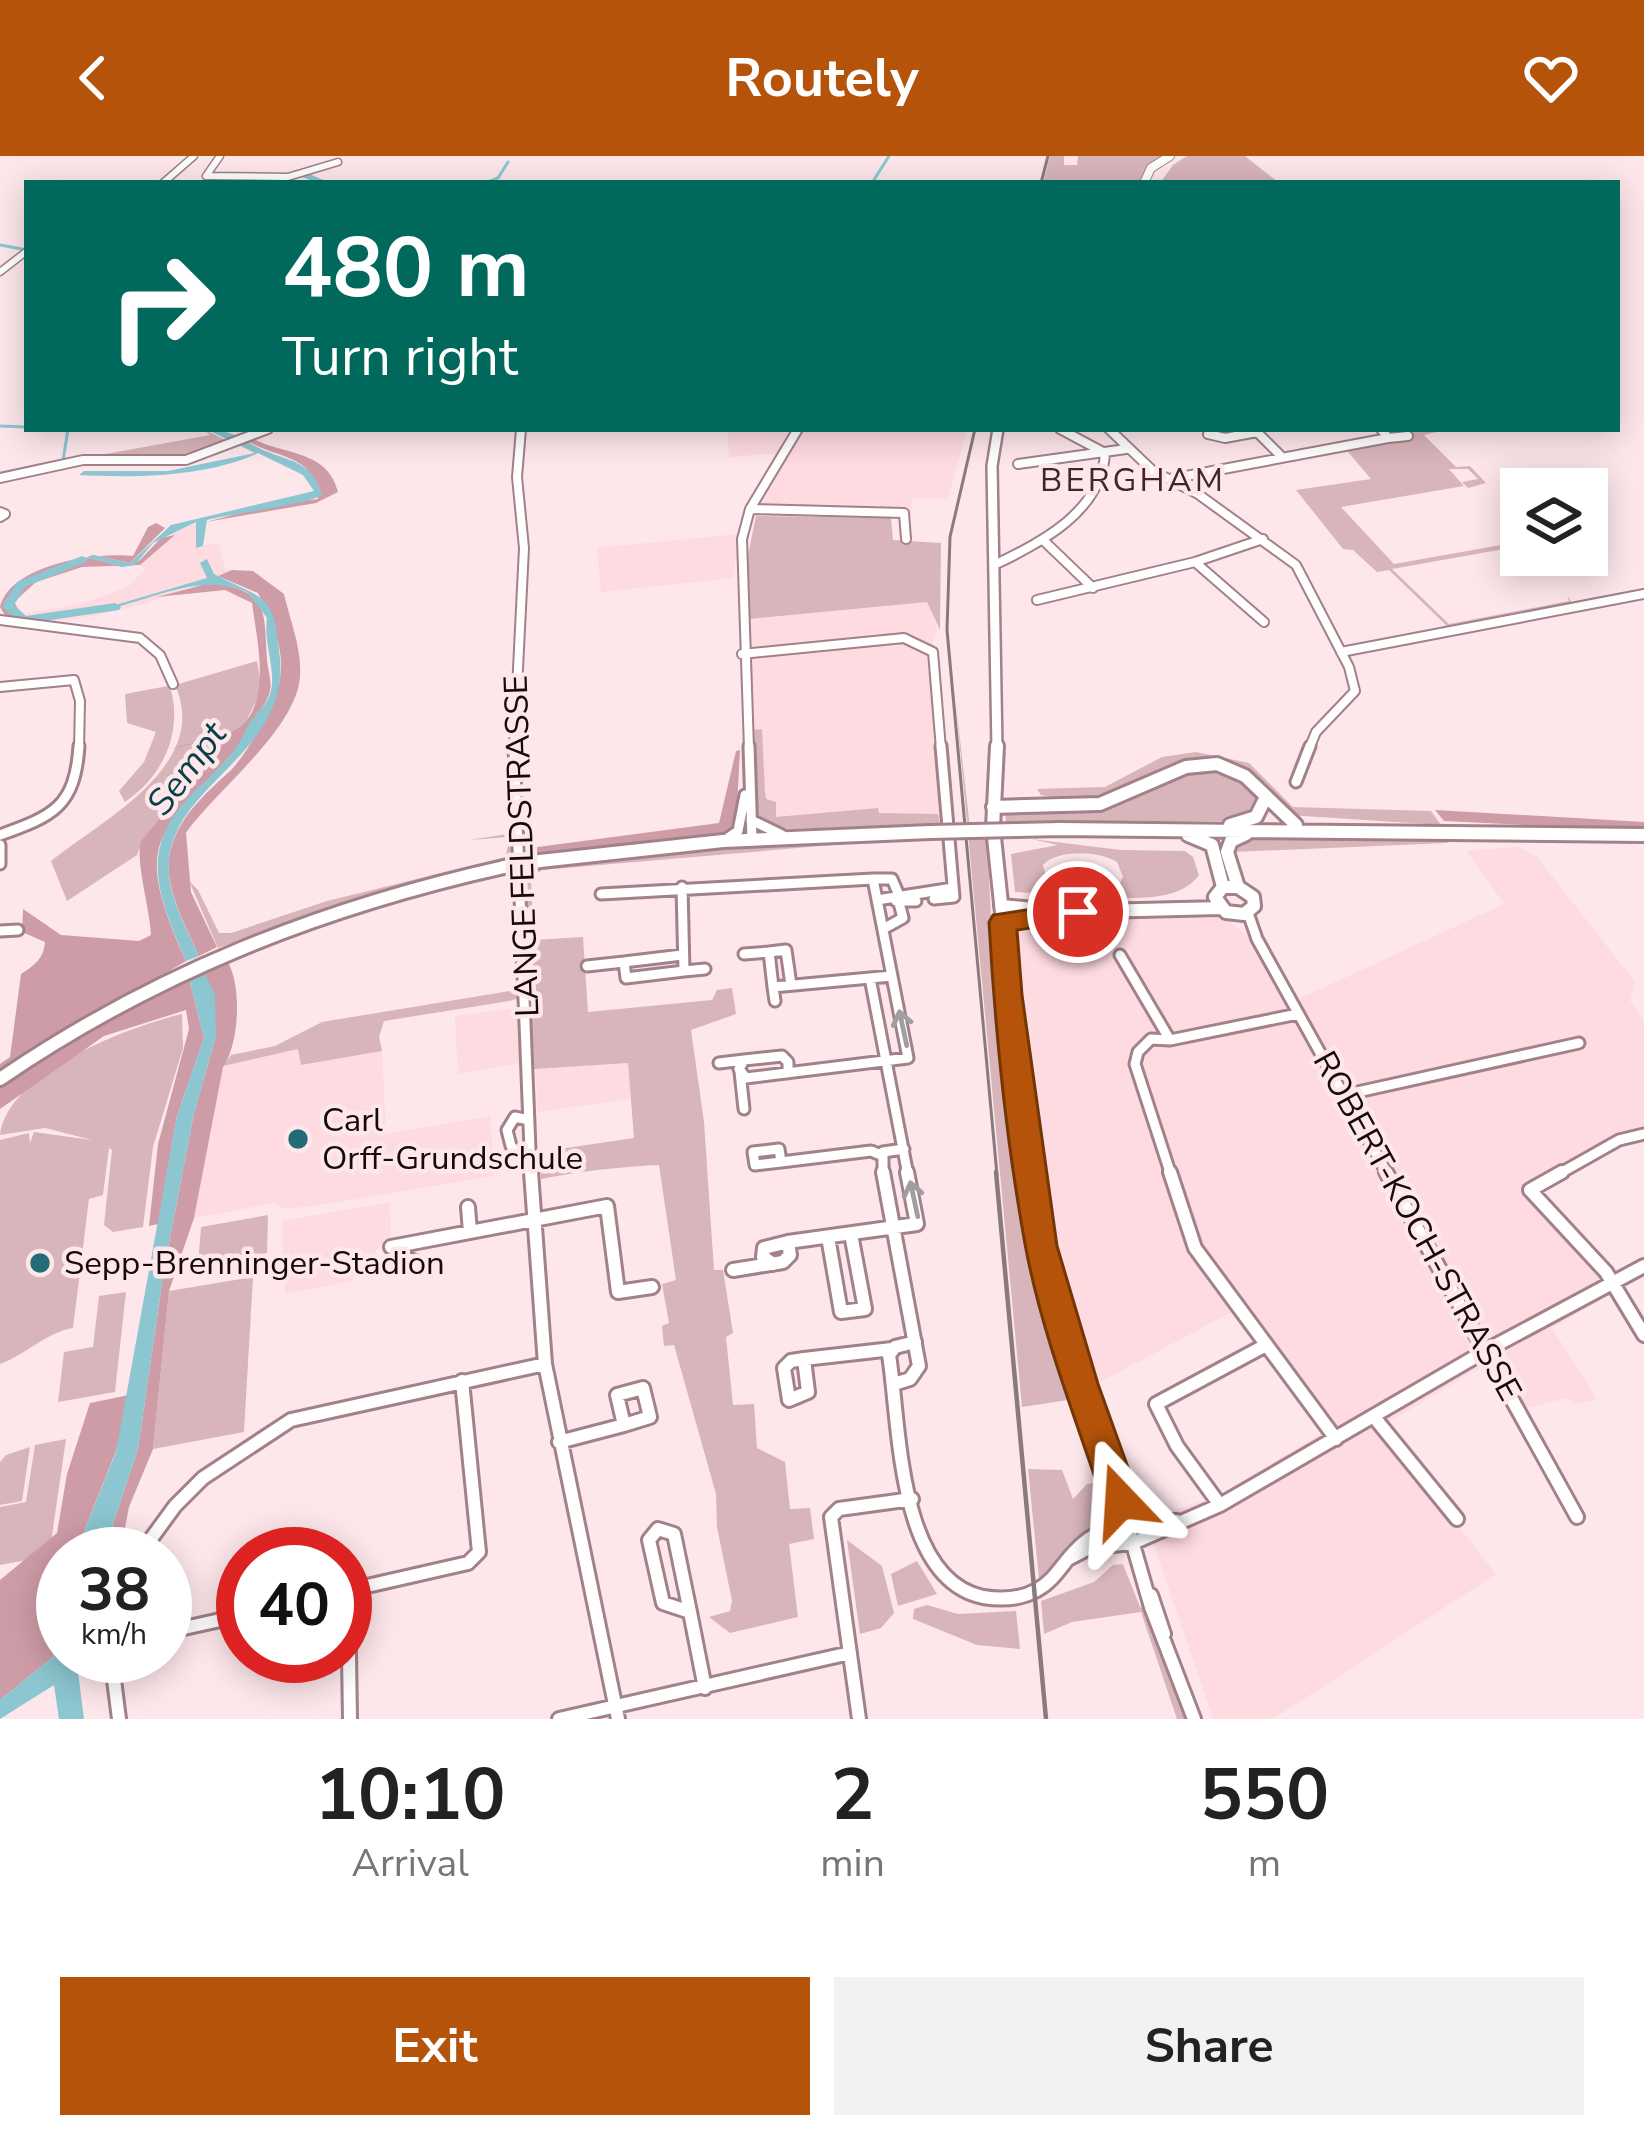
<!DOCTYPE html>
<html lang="en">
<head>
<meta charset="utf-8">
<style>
	body { margin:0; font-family:"Nunito Sans",sans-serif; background:#f2f2f2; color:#222; height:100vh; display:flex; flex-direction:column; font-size:45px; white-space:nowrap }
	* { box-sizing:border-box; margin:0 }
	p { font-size:39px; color:#767676 }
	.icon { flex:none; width:66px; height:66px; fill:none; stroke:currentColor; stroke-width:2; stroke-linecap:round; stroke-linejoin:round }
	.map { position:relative; height:1563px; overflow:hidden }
	.details { display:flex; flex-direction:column; background:#fff; flex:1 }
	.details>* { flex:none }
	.guide { position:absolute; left:24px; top:24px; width:1596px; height:252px; border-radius:0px; box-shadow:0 6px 30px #0003; background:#00695c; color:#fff; overflow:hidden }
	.buttons { position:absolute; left:1500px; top:312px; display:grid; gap:24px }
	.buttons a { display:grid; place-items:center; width:108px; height:108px; border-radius:0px; background:#fff; box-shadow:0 6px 30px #0003; font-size:60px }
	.speed { position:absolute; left:36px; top:1371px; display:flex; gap:24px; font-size:60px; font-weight:700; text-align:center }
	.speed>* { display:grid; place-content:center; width:156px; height:156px; border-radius:50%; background:#fff; box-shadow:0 6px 30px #0003; line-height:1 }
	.speed small { font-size:30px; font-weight:400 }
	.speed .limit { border:18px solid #d22; background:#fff; color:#111 }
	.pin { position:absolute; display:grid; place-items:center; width:102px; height:102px; color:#fff; margin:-51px; border:6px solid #fff; border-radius:50%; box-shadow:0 3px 12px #0007 }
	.me { position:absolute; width:132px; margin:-66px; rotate:340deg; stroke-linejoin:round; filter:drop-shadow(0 0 9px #0008) }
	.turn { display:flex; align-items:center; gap:42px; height:252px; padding:0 60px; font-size:54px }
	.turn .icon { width:156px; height:156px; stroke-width:2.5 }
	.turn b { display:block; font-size:84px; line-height:102px }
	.eta { display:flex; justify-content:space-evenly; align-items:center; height:204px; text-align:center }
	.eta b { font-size:72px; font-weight:700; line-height:84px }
	.action { display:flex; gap:24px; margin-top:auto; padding:24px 60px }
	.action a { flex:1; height:138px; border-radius:0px; background:#b45309; color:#fff; font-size:48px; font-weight:700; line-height:138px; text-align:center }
	.action a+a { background:#f2f2f2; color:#222 }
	header { display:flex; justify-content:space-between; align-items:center; height:156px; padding:0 60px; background:#b45309; color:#fff; font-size:54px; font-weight:700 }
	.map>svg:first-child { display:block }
</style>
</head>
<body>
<header><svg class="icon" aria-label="back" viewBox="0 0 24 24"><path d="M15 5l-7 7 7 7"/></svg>Routely<svg class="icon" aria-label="heart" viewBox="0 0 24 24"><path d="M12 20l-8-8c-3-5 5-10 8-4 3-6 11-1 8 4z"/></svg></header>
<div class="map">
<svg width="1644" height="1563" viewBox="0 0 1644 1563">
	<rect width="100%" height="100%" fill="#fde7eb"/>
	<path fill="#fedae1" d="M727 273H967L948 343 912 342 911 359 753 357 775 298 729 301Z
		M196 366V391L218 387 226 414H232L144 448 89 461 34 468 14 466 6 461 80 448 128 431 145 413 140 409 174 380 171 377Z
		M738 378 733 422 601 436 597 392Z
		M928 446 937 473 932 489 945 670 790 674 754 659 749 463Z
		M1519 691 1537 701 1635 826 1630 845 1644 865V974L1617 981 1522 1033 1609 1126 1614 1143 1608 1139 1552 1172 1597 1243 1576 1248 1567 1242 1511 1256 1485 1209 1380 1271 1496 1418 1273 1563H1213L1141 1350 1169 1356 1217 1340 1324 1276 1234 1155 1096 1228 1063 1131 1045 1039 1024 889 1017 771 1049 764 1225 762 1248 781 1286 849 1504 748 1467 695Z
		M525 851 526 906 458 918 455 860Z
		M299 893 302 909 382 895 386 978 490 960 494 1020 321 1049 284 1053 275 1047 194 1062 223 910Z
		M628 907 631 943 537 956 536 912Z
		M390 1046 391 1088 380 1090 351 1125 285 1138 282 1065Z"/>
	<path fill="#d8b5bb" d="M1050 0H1064V9H1077L1078 0H1167L1144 16 1142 27H1043Z
		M1187 0H1245L1279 27H1160L1173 9Z
		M203 273 227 285 191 302H84L210 279Z
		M1384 273H1449L1424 279 1456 311 1470 310 1486 327 1468 332 1462 326 1478 323 1468 313H1449L1464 330 1341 351 1394 408 1518 386 1521 390 1392 413 1449 468 1569 445 1567 439 1572 447 1449 472 1389 414 1377 416 1353 394 1343 393 1296 334 1371 323 1343 290 1390 280Z
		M756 360 891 362 893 384 941 387 940 474 927 446 749 463 747 404Z
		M257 505 262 534 246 565 142 685 137 699 67 745 51 705C104 663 211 609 175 529Z
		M168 524C185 571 166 618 125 646L119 635 144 606 156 576 127 567 125 538 168 530Z
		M955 539 970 672H987C993 864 1016 1060 1075 1243L1022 1251Z
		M762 573 765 636 766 643 776 646V661L878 652 879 657 938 658 940 670 777 673 756 664 753 574Z
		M1196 596 1249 607 1293 651 1431 655 1441 669 1288 659 1212 604 1173 607 1106 642 1074 645 1041 639 1037 633 1105 631 1162 601Z
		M1212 611C1232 617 1253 625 1259 647L1251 657 1229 665 1006 667 1005 652 1110 650 1179 614Z
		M1447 677 1451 684 1447 687 1232 696 1251 680Z
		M507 678 514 681 515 703 361 741 218 792 189 725 198 734 219 777H231L327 745 506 701 509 681 469 684Z
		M926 681 542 714 531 721 533 776 527 779 523 714 535 710 683 693Z
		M1031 683 1121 694 1185 695 1193 701 1199 719C1178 749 1124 741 1091 741L1095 735 1117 732 1123 721 1117 706C1098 695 1059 693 1043 709L1048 728 1077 735 1081 740 1015 736 1011 698 1058 689Z
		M583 781 588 856 712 844 717 834 732 832 736 858 691 874 704 966 714 1114H723L733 1177 726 1181 733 1249 754 1248 757 1292 785 1306 790 1353 810 1352 814 1383 789 1388 798 1461 730 1477 709 1461 730 1455 732 1445 717 1371 716 1338 674 1189 664 1190 662 1170 669 1167 662 1128 676 1124 659 1009C619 1011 581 1015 541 1023L539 996 634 982 628 907 534 913 531 947 527 791 533 784Z
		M1012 782 1025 925 1055 1114 1136 1352 1125 1337 1073 1190 1045 1091 1014 874Z
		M522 833 523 841 509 845 384 865 379 881 382 895 301 909 298 893 223 910 231 899 275 890 322 866Z
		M182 858 183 892 153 991 143 1071 113 1076 104 1069 112 994 109 992 103 1039 89 1043 73 1172C45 1177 27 1198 0 1208V984L29 977 30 987 34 976 92 984 45 972 0 979C8 916 128 871 182 858Z
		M268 1059 267 1097 198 1109 201 1071Z
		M253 1121 244 1276 153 1293 169 1135Z
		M126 1136 115 1236 58 1246 64 1196 93 1191 99 1140Z
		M66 1283 49 1400 0 1409V1351L26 1346 35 1289Z
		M30 1291 22 1345 0 1349V1306L6 1299Z
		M1028 1313 1062 1314 1073 1343 1087 1328 1105 1326C1107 1335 1112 1347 1111 1356 1110 1364 1050 1413 1039 1423Z
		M847 1384 882 1410 894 1457 881 1472 860 1478Z
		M917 1405 937 1438 898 1450 891 1418Z
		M1123 1408 1140 1451 1150 1454 1188 1563H1177L1141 1456 1072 1466 1044 1478 1041 1445 1094 1426 1113 1409Z
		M927 1449 958 1458 1016 1455 1020 1493 977 1489 913 1463 914 1453Z"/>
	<path fill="#ce9ca7" d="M254 283C284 299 328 294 338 336L316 347 206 366 274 348 318 343C316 299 279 303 249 286Z
		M156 367 165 372 130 407 93 399 67 409 91 402 122 411 139 405 161 382 175 379 140 409 82 411 36 426 14 446 21 458 6 461 0 451C11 408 96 396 133 400L148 371Z
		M232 414 253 415 284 438C290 464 302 493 300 520 297 573 216 634 186 677L191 736 217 791 199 800C186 770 166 736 169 703 174 664 205 638 232 613 245 599 253 583 263 567 292 515 283 488 258 437L218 420Z
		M210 427C269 434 264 454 267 504 268 517 274 528 268 541 262 556 247 565 245 581 169 680 124 669 186 805L0 917V908L10 901 21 818C35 809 44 802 45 786L22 776 23 753 61 779 139 785 151 779C150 753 135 704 141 685L231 579 171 593C187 587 209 585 227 578 276 560 257 486 252 447L225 434 157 441Z
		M740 594 736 669 728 678 522 703 530 692 719 667 736 595Z
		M1435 654 1644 666V675L1444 665Z
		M224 800C243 823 240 887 223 911L194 1062 169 1135 153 1293 129 1351 120 1398H103L138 1293 164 1113 194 957 216 880 202 811Z
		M188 818 204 882 177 960 158 1068 149 1070 158 988 189 873 186 854 104 880 0 953V928Z
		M129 1239 116 1295 75 1398H63L53 1501 0 1544V1424L57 1377 67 1318 90 1247Z"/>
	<path fill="#8cc6d0" d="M206 273C225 273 236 279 253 289 282 306 311 300 322 339 309 348 230 358 207 364L203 390 196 392V366L153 387 135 409 122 411 91 402 66 409 93 399 130 407 171 369 314 335 303 319 258 297C207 321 134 322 79 319L84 315H168L255 297Z
		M207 403 214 418C268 446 274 436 280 503 288 597 176 627 169 704 166 737 186 771 199 800L186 805C156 735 136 689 200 630 218 613 237 596 246 573 252 560 267 551 271 535 276 512 263 486 267 462L247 436C197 414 145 449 95 455L207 422 200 407Z
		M202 812 215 839 216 880 194 957 164 1113 138 1293 103 1398H75L116 1296 177 960 204 882 188 818Z
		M63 1429V1500H76L84 1563H59L54 1529 0 1563V1544L53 1501Z"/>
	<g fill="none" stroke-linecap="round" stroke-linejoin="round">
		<path stroke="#8cc6d0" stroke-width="3" d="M486 27 498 22 508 6
			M872 27 889 0
			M0 89 22 93
			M0 270 27 271
			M63 305 68 273"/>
		<path fill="#8cc6d0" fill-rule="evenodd" d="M294 14H300L330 27H318L294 18Z
			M82 400 86 402V406L25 431 14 449 26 460 115 447 121 451 119 454 23 468 19 467 2 450 17 426Z"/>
		<defs>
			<path id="minor-far3" d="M220 0 206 20 288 21 338 6
				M163 27 194 0
				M0 116 27 95"/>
			<path id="minor-far2" d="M1060 273 1105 297
				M1109 273 1153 315 1198 338 1296 409 1349 511 1355 535 1316 576 1309 593
				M1255 274 1281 300
				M1208 278 1225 282 1257 276
				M1388 282 1408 280
				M1018 308 1126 293
				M0 322 83 304H186L268 273
				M1170 323 1388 282 1381 273
				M750 353 904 357 906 383
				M0 356 5 358 0 361
				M1043 384 1093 432
				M1195 406 1264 466
				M994 409C1041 387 1102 355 1105 297
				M1037 444 1195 406 1263 383
				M0 464 140 482 160 499 173 528
				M1341 496 1644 438
				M742 498 904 482 933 496 941 593
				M0 531 74 524 80 545 79 593
				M514 593 524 392 517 321 521 273
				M749 593 742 383 750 353 798 273"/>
			<path id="minor-far1" d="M514 590 531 1019
				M749 590 752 683
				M1296 626 1310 590
				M751 664 782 679
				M0 679C53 660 75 651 79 590
				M728 682 738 675 745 639
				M0 689V708
				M873 723H892L898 737
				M682 731 684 815 626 822 624 806 682 799
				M601 738 873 723 908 902 746 922 739 913 744 904 719 907
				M934 743 954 741 941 590
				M877 744 953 732
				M896 745H916
				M1248 757 1257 783 1388 1019
				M1003 766 1015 916 1030 1019
				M883 773 903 762 899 747
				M0 775 18 774
				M769 796 786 794 791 829
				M744 798 769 796 773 831
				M1120 799 1170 884
				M587 810 624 806
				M684 815 705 813
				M892 820 870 822 908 1019
				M775 845 773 831 870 822
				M744 904 782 900 788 906V917
				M740 916 744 953
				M1344 939 1579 887
				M529 964 515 961 507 974 511 990 529 1007
				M779 993 781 1006 755 1009 753 996Z
				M781 1006 871 995 881 999
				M883 1019V996L904 993
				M1171 1019 1135 908 1138 896 1151 883 1170 884 1298 858
				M1557 1019 1619 984 1644 978"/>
			<path id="minor" d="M531 1016 545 1208 618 1563
				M883 1016 919 1210 910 1223 894 1228
				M1030 1016 1041 1091 1122 1354
				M1170 1016 1195 1092 1336 1283
				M1386 1016 1577 1361
				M1562 1016 1530 1034 1606 1116 1644 1179
				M468 1051 470 1076
				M828 1081 841 1156 865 1153 851 1078
				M403 1089 404 1102 418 1107
				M391 1091 607 1050 618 1136 652 1131
				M773 1108 763 1101 764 1092 788 1086
				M733 1114 783 1106 790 1099 788 1086 917 1068 907 1016
				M915 1186 895 1191 889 1199C900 1268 897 1423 983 1441 1001 1444 1021 1443 1037 1434 1054 1425 1062 1408 1075 1395 1102 1365 1140 1365 1177 1365
				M804 1203 808 1236 789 1244 784 1212 791 1205Z
				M804 1203 892 1193
				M643 1232 650 1261 624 1269 617 1239Z
				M1374 1261 1457 1363
				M559 1286 624 1269
				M1220 1349 1177 1290 1156 1248 1266 1189
				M1126 1364 1151 1451 1194 1563
				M658 1373 674 1378 690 1456 663 1447 649 1384Z
				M140 1398 175 1350 203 1322 291 1264 545 1208
				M1068 1403 1091 1391 1133 1387 1220 1349 1487 1194 1644 1110
				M348 1434 350 1563
				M345 1435 468 1407 479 1396 462 1225
				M1151 1439 1164 1478
				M690 1456 705 1532
				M175 1474 243 1459
				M111 1500 119 1563
				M559 1563 850 1497
				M859 1563 831 1361 839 1353 912 1343"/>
			<path id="major-far2" d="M1144 27 1151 12 1170 0"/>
			<path id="major-far1" d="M997 593 992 310 998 273"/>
			<path id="major" d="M997 590 993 672 1003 766 1057 756 1221 752
				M993 651 1100 648 1186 611 1217 608 1245 620 1296 669
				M1230 669 1256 661 1265 643
				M1057 673 1644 679
				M1016 674 1063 673
				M1188 679 1212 689 1223 731
				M540 705 723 685 930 676
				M1223 731H1238L1253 741 1254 750 1244 758 1226 756 1215 741Z
				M1238 731 1227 696 1231 685 1246 678
				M1001 750 1044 754
				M0 923C155 817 321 752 504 711"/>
		</defs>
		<use href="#minor-far3" stroke="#a28188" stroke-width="9"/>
		<use href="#minor-far2" stroke="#a28188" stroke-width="12"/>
		<use href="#minor-far1" stroke="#a28188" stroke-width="15"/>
		<use href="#minor" stroke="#a28188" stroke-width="18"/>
		<use href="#major-far2" stroke="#a28188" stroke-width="10"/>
		<use href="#major-far1" stroke="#a28188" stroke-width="14"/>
		<use href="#major" stroke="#a28188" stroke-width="18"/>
		<use href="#minor-far3" stroke="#fff" stroke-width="6"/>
		<use href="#minor-far2" stroke="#fff" stroke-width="8"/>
		<use href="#minor-far1" stroke="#fff" stroke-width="9"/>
		<use href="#minor" stroke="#fff" stroke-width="12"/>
		<use href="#major-far2" stroke="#fff" stroke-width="8"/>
		<use href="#major-far1" stroke="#fff" stroke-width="9"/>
		<use href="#major" stroke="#fff" stroke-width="12"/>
		<path stroke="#8b7a7d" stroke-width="3" d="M1041 27 1048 0
			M975 273 950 381 947 474 997 1019"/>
		<path stroke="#8b7a7d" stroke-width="4.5" d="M996 1016 1046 1563"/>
		<defs>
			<path id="major-bridge" d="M930 676 1016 674
				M504 711 540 705"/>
		</defs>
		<use href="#major-bridge" stroke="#a28188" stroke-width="18" stroke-linecap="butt"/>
		<use href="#major-bridge" stroke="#fff" stroke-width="12"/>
	</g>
	<defs><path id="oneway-shaft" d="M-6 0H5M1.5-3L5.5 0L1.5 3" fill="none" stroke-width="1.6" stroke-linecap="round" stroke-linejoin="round" transform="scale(3)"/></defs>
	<g stroke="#a29d9e">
		<use href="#oneway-shaft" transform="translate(903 872) rotate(-102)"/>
		<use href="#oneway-shaft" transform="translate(914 1043) rotate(-102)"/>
	</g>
	<path fill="#b45309" stroke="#753606" stroke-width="3" d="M1078 746 1092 756 1088 763 1017 774 1022 839 1057 1090 1098 1228 1140 1345 1134 1358 1121 1363 1109 1358 1103 1345C1075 1261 1041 1175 1025 1088 1006 983 995 873 989 766L993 759Z"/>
	<g fill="#236c77" stroke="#fde7eb" stroke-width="4.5">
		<circle cx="298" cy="983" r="12"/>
		<circle cx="40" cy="1107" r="12"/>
	</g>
	<g text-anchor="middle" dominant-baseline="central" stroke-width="9" stroke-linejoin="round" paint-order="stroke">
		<g font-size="33" letter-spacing="3" fill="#41262c" stroke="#fde7eb">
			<text x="1133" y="324">BERGHAM</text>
		</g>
		<g font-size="33" fill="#160a0d" stroke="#fde7eb">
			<text transform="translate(522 690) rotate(-92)">LANGE FELDSTRASSE</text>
			<text transform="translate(1417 1070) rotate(61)">ROBERT-KOCH-STRASSE</text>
		</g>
		<g font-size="33" fill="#160a0d" stroke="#fde7eb" text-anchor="start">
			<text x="322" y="964">Carl<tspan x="322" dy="38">Orff-Grundschule</tspan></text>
			<text x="64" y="1107">Sepp-Brenninger-Stadion</text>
		</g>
		<g font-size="36" font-style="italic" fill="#094047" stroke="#fde7eb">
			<text transform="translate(187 613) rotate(-53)">Sempt</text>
		</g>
	</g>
</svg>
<div class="buttons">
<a><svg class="icon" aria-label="layers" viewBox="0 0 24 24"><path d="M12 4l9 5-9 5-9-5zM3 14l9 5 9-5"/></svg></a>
</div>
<div class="speed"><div>38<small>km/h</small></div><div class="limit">40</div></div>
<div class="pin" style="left:1078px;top:756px;background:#d93025"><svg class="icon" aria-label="arrive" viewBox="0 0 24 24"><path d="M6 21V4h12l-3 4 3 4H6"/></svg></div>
<svg class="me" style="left:1121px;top:1345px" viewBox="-20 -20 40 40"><path d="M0-17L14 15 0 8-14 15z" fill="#b45309" stroke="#fff" stroke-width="4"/></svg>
<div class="guide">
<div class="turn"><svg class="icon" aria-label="right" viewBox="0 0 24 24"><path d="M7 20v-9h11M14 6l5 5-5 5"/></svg><div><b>480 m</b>Turn right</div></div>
</div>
</div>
<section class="details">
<div class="eta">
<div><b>10:10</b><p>Arrival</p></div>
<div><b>2</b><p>min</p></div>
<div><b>550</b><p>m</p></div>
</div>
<div class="action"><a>Exit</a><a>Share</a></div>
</section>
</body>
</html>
